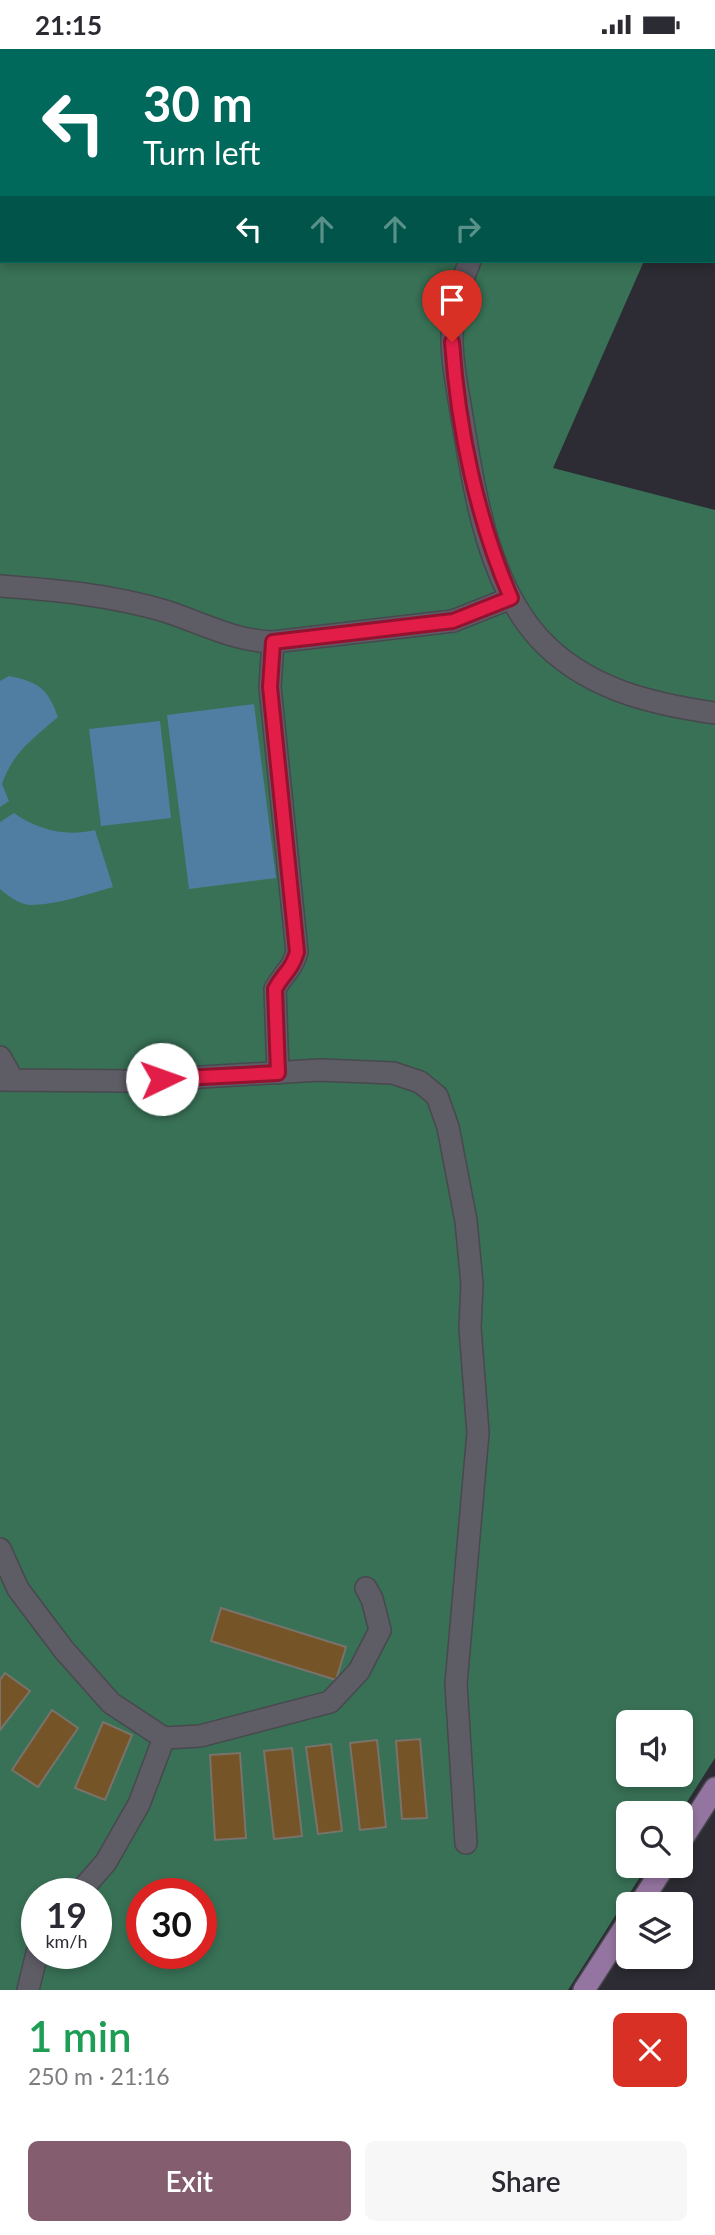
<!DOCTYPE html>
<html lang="en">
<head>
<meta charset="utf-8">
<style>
	body { margin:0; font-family:Lato,sans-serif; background:#f7f7f7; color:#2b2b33; height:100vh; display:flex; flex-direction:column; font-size:26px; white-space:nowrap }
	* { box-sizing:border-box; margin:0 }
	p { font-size:23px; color:#7c7c81 }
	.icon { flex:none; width:38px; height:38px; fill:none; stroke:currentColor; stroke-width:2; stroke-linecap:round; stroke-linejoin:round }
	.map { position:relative; height:1941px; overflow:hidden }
	.side { display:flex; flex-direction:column; background:#fff; flex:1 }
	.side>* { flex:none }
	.top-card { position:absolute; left:0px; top:0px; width:716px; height:214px; box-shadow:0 4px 10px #0003; background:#00695c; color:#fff; overflow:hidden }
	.controls { position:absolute; left:616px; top:1661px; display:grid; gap:14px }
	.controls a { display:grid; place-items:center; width:77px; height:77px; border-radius:10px; background:#fff; box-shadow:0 4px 10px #0003; font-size:35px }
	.speed { position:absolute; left:21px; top:1829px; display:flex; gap:14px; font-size:35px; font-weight:700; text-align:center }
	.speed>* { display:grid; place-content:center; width:91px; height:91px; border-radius:50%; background:#fff; box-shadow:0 4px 10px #0003; line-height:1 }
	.speed small { font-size:18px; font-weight:400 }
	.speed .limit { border:10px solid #d22; background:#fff; color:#111 }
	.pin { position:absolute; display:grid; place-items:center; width:60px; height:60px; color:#fff; margin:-72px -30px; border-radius:50% 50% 50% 0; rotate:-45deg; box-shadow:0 0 7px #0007 }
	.pin .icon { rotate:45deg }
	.me { position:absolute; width:77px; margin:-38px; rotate:87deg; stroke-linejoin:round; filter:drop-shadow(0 0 5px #0008) }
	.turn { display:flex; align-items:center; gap:24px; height:147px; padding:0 28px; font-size:32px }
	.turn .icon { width:91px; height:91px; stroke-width:2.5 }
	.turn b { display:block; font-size:49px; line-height:60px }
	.lanes { display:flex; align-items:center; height:66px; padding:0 28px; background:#0003; justify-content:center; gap:35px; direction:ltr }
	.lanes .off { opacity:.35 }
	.round { display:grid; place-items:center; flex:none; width:74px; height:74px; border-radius:10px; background:#f7f7f7 }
	.summary { display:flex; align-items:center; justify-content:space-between; height:119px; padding:0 28px }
	h1 { font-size:42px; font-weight:600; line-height:52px; color:#1e9e55 }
	.cta { display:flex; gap:14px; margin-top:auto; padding:14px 28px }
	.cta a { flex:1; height:80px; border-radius:10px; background:#845d6e; color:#fff; font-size:28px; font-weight:600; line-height:80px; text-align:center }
	.cta a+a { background:#f7f7f7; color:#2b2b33 }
	.status { display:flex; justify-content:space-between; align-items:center; height:49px; padding:0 35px; background:#fff; direction:ltr }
	.status svg { height:19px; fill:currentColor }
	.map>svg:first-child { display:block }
</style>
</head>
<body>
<div class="status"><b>21:15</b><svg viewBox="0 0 49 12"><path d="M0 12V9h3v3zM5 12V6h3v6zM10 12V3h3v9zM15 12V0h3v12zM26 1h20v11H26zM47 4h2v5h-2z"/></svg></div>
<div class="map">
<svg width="715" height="1941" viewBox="0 0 715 1941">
	<rect width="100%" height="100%" fill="#2d2c34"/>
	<path fill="#387156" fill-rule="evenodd" d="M0 0H715L714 52V2H2V212H644L553 419 715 461V1709L680 1764H628V1816L647 1817 568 1941H0ZM628 1673H681V1726H628ZM37 1844H96V1904H37ZM142 1844H201V1904H142Z"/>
	<path fill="#507ea2" d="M9 627C39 633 48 640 58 668 33 690 13 703 2 735L9 752 0 758V632Z
		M254 655 276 829 189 840 167 666Z
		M160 672 171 769 101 777 89 680Z
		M14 764C38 781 66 788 95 781L113 838C89 845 55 856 30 856 20 856 7 846 0 840V773Z"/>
	<path fill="#755427" stroke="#79736b" stroke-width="2" d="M221 1559 346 1598 336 1631 211 1592Z
		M5 1624 30 1642 0 1681V1631Z
		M52 1661 78 1679 38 1738 12 1721Z
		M103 1673 132 1686 105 1751 75 1739Z
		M420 1690 427 1769 402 1770 396 1692Z
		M377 1691 386 1778 360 1781 350 1694Z
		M331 1695 342 1782 318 1785 306 1698Z
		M292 1699 302 1787 274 1790 264 1702Z
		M240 1704 246 1789 215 1791 210 1706Z"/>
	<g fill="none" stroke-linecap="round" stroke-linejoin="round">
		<defs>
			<path id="minor" d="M515 2V0
				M470 212C459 238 452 266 452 295 453 321 459 348 463 374 475 445 488 532 538 588 584 639 650 655 715 664
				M0 537C56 541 111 546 165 562 202 574 234 592 273 593L453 572 511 549
				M273 593 270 638 297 903C291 923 284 923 275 940L278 1024
				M0 1008 13 1031
				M0 1031 135 1032 320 1021 393 1024 420 1033 437 1047 448 1078 466 1172 472 1235 470 1278 478 1384 456 1635 466 1794
				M0 1500 18 1540 64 1601 111 1654 164 1689
				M79 1844 106 1813 139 1755 164 1689 200 1687 330 1653 359 1622 380 1581 372 1550 366 1539
				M28 1941 37 1904"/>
			<path id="major" d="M681 1792 715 1739
				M640 1855 665 1816
				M584 1941 628 1873"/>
		</defs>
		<use href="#minor" stroke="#48484e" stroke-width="24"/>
		<use href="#major" stroke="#48484e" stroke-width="24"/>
		<use href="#minor" stroke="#5e5d66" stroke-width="21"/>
		<use href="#major" stroke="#9475a1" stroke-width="21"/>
	</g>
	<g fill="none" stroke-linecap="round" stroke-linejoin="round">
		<defs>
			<path id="route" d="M162 1030 278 1024 275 940C284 923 291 923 297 903L270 638 273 593 453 572 511 549C477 470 458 379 452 293"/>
		</defs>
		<use href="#route" stroke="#92132f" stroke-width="18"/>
		<use href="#route" stroke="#e11d48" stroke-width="12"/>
	</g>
</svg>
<div class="controls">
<a><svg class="icon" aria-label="sound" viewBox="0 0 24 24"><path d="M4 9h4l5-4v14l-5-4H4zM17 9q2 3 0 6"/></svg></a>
<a><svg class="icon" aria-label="search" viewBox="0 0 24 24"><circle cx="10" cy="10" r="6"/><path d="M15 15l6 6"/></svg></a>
<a><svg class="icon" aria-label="layers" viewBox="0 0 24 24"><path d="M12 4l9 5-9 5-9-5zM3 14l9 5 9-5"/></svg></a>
</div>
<div class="speed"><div>19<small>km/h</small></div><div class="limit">30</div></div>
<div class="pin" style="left:452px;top:293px;background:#d93025"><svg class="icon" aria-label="arrive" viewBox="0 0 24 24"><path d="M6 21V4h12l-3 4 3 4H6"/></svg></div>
<svg class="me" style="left:162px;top:1030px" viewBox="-20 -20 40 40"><circle r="19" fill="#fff"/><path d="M0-13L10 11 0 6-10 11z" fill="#e11d48"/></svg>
<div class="top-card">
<div class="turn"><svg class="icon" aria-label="left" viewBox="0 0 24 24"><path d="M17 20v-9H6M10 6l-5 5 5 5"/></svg><div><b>30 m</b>Turn left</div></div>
<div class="lanes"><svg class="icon" aria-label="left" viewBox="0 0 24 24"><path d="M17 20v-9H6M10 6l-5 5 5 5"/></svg><svg class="icon off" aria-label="ahead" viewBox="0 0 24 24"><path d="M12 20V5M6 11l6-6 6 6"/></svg><svg class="icon off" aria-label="ahead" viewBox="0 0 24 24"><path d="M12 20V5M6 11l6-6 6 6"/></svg><svg class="icon off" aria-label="right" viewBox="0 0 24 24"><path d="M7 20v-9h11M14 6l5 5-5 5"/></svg></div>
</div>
</div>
<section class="side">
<div class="summary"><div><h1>1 min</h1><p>250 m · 21:16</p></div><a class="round" style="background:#d93025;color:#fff"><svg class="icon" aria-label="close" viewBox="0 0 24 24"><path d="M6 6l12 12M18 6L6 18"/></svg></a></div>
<div class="cta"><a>Exit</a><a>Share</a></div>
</section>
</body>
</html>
